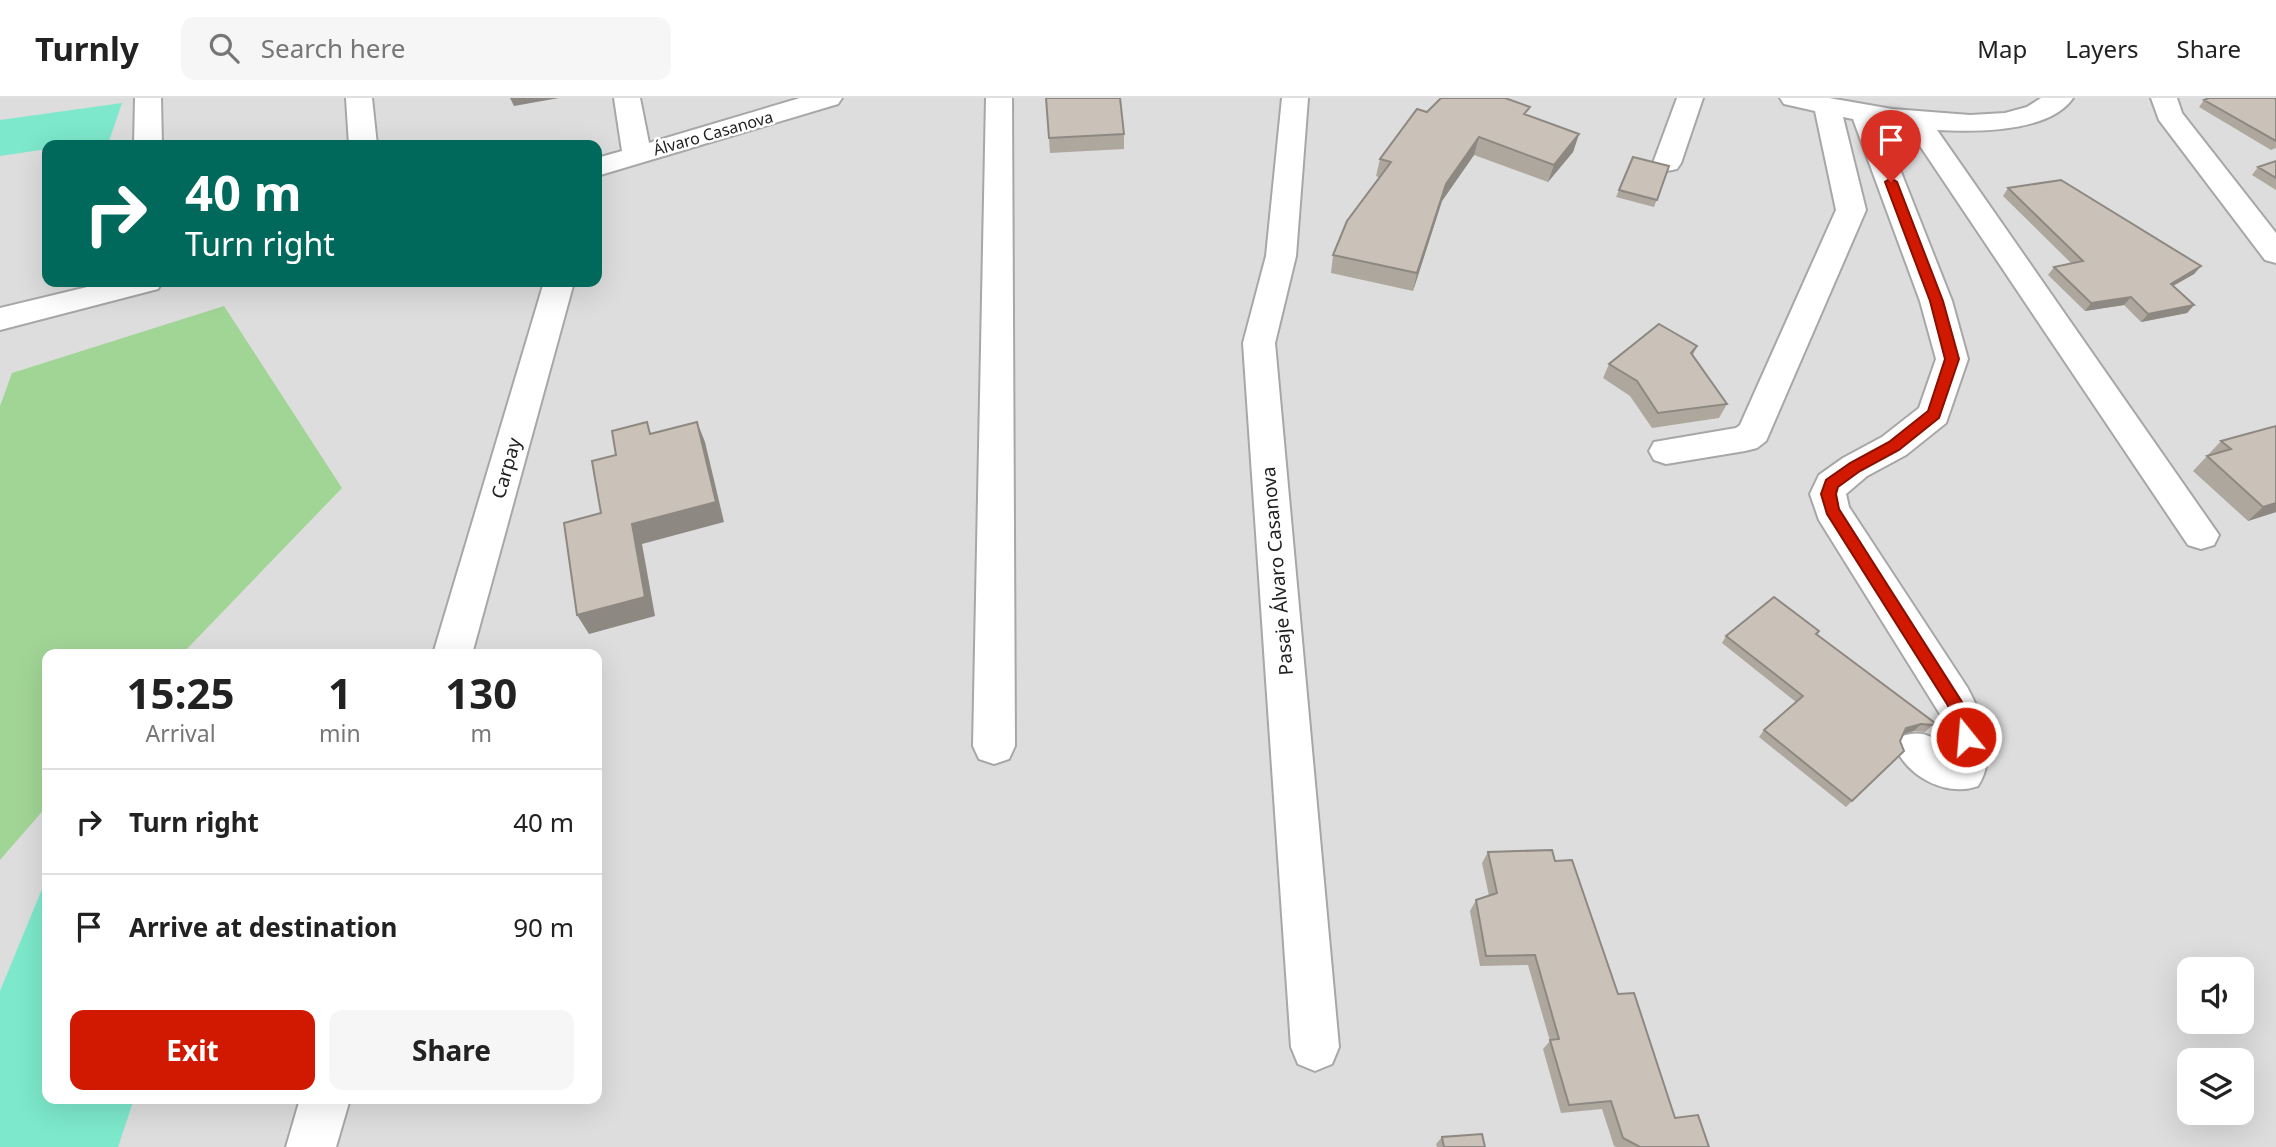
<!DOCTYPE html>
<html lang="en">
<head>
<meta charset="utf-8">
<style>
	body { margin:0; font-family:"Noto Sans",sans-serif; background:#f6f6f6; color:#222; height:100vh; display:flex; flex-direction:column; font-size:26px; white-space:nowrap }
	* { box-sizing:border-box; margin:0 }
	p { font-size:23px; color:#767676 }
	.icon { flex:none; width:38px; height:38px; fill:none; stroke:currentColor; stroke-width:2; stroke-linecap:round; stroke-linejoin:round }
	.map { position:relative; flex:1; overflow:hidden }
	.sheet { position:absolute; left:42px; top:551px; width:560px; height:455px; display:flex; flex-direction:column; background:#fff; border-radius:14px; box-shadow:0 7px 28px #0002 }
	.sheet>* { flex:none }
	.hud { position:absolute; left:42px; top:42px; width:560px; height:147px; border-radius:14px; box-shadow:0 7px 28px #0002; background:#00695c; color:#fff; overflow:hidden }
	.fabs { position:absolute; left:2177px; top:859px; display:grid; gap:14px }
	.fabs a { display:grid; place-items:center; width:77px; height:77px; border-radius:14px; background:#fff; box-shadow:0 7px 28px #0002; font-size:35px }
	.pin { position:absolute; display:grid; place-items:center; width:60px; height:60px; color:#fff; margin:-72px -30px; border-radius:50% 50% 50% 0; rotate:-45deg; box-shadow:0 0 7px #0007 }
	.pin .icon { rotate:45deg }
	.me { position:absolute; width:77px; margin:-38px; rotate:343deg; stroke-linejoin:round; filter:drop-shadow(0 0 5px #0008) }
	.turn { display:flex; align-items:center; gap:24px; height:147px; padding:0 28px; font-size:32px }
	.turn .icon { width:91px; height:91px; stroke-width:2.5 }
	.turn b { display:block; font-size:49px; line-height:60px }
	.eta { display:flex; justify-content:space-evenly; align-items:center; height:119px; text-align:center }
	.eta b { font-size:42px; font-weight:700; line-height:49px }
	.button { display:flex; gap:14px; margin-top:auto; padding:14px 28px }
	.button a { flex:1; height:80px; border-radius:14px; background:#d01900; color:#fff; font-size:28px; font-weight:700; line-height:80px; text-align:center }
	.button a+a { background:#f6f6f6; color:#222 }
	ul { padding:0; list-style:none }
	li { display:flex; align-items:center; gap:21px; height:105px; padding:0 28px; border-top:2px solid #e0e0e0 }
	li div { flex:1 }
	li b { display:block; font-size:26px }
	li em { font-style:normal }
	header { display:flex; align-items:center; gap:42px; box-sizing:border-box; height:98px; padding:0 35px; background:#fff; border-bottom:2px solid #e0e0e0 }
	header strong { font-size:33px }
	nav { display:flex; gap:38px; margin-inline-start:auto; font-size:24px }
	.search { width:490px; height:63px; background:#f6f6f6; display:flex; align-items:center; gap:18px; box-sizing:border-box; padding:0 24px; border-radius:14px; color:#767676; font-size:26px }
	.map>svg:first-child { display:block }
</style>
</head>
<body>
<header>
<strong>Turnly</strong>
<div class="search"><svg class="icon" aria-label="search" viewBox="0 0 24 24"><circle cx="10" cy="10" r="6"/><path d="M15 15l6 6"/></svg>Search here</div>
<nav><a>Map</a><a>Layers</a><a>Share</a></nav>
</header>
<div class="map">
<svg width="2276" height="1049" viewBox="0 0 2276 1049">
	<rect width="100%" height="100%" fill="#f1efe6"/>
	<path fill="#dedddd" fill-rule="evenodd" d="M0 0H2276V1049H0ZM47 47H597V184H47ZM47 556H597V1001H47ZM2189 872H2242V924H2189ZM2189 962H2242V1015H2189Z"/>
	<path fill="#a1d596" d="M224 208 342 390 182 556H47V708L0 762V308L12 275Z"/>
	<path fill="#7de8cb" d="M122 5 109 43 76 47H47V51L0 58V22Z
		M47 779V1001H134L118 1049H0V893Z"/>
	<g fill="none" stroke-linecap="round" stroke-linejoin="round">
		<defs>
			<path id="minor" d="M135 0H161L162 47H134Z
				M346 0H372L377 47H349Z
				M614 0H640L649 45 800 0H842L838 6 597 78V60L622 53Z
				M986 0H1012L1015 648 1009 661 994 666 979 661 973 648Z
				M1282 0H1308L1296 158 1275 245 1339 949 1332 966 1315 973 1298 966 1291 949 1243 245 1266 158Z
				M1677 0H1703L1681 65 1677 71 1667 73 1657 71 1653 65Z
				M1780 0H1829L1892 11 1970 17 2005 15 2027 9 2041 0H2073C2049 35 1975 34 1937 32L2219 437 2214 447 2201 451 2188 447 1908 30 1882 26 1952 203 1968 261 1946 325 1906 357 1867 378 1846 396 1849 409 1967 589C1983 618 1998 657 1978 688 1947 699 1910 680 1896 651L1902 638C1921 632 1930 637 1945 648L1943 621 1819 422 1810 396 1819 377 1843 360 1882 339 1919 310 1936 261 1920 203 1853 21 1843 19 1866 112 1766 343 1757 350 1745 353 1666 366 1654 362 1649 353 1654 344 1736 330 1740 327 1836 112 1815 13 1784 6Z
				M2151 0H2177L2182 15 2276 135V165L2265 162 2159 22Z
				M108 184H162L158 191 0 232V210Z
				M544 184H574L472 556H433Z
				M300 1001H350L336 1049H286Z"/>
		</defs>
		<use href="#minor" stroke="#a7a7a7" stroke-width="4"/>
		<use href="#minor" fill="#fff" fill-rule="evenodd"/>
	</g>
	<path fill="#aea79e" d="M1046 0 1124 36V51L1050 55Z
		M2276 1V50L2271 52 2199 9 2204 2Z
		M1427 14 1528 18 1579 36 1573 54 1548 84 1474 57 1442 103 1413 193 1331 175 1333 157 1380 80 1376 78 1380 61Z
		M2276 63V92L2252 77 2258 69Z
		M1669 68 1654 109 1616 99 1619 92Z
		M2008 90 2201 168 2194 176 2173 188 2194 207 2187 215 2141 224 2124 207 2085 213 2048 177 2054 169 2072 166 2003 98Z
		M1697 248 1693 257 1727 306 1719 320 1652 330 1630 298 1603 280 1609 266Z
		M2276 328V414L2248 423 2193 373 2221 343Z
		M1819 533 1817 537 1935 625 1925 634 1914 633 1903 636 1900 643 1904 653 1846 709 1759 639 1764 632 1796 604 1722 545 1726 538Z
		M1488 754 1555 763 1675 1020 1709 1049H1616L1614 1048 1602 1011 1561 1015 1543 951 1550 943 1528 867 1480 868 1470 813 1476 802 1489 798 1482 765Z
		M1442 1039 1485 1049H1437L1436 1046Z"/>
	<path fill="#8d8881" d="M510 0H559L514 8Z
		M1579 36 1573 54 1548 84 1554 67Z
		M1479 39 1474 57 1442 103 1413 193 1417 175 1446 86Z
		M2201 168 2194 176 2164 193 2171 186Z
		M2131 199 2124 207 2085 213 2091 205Z
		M2194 207 2187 215 2141 224 2148 216Z
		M697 324 705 344 724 424 642 446 655 518 589 536 577 517 632 426Z
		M2276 405V414L2248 423 2263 409Z
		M1921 626 1914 633 1900 637 1906 630Z"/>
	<path fill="#cac2b8" stroke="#8d8881" stroke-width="2" d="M1046 0H1120L1124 36 1049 40Z
		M1441 0H1505L1530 9 1524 16 1579 36 1554 67 1479 39 1446 86 1417 175 1333 157 1347 123 1391 64 1380 61 1417 11 1427 14Z
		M2209 0H2274L2276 1V43L2204 2Z
		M1633 59 1669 68 1657 102 1619 92Z
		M2276 63V80L2258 69Z
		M2061 82 2201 168 2171 186 2194 207 2148 216 2131 199 2091 205 2054 169 2083 163 2008 90Z
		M1659 226 1697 248 1691 255 1727 306 1658 315 1637 283 1609 266Z
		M647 324 650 336 697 324 716 404 632 426 645 499 577 517 564 425 601 415 592 363 616 357 612 333Z
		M2276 328V405L2263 409 2207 358 2231 351 2221 343Z
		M1774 499 1819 533 1816 536 1935 625 1932 627 1921 626 1906 630 1900 643 1904 653 1852 703 1764 632 1803 598 1726 538Z
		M1552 752 1555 763 1572 762 1618 896 1634 895 1675 1020 1698 1017 1709 1049H1640L1623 1040 1611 1003 1569 1007 1550 942 1559 941 1535 857 1486 858 1476 802 1497 795 1488 754Z
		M1482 1036 1485 1049H1444L1442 1039Z"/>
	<path fill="#d01900" stroke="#871000" stroke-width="2" d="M1891 80 1897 84 1943 203 1959 261 1939 320 1899 352 1860 373 1838 389 1836 396 1839 411 1969 615 1974 639 1972 644 1966 646 1960 644C1954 632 1954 618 1947 606L1827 416 1821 396 1826 382 1850 365 1889 344 1928 313 1945 261 1930 203 1885 84Z"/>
	<g text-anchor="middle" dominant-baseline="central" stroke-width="5" stroke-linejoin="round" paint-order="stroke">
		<g font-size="16" fill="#202020" stroke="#fff">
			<text transform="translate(713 35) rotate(-16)">Álvaro Casanova</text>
		</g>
		<g font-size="19" fill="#202020" stroke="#fff">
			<text transform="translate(506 370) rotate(-74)">Carpay</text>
			<text transform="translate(1277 473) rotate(-95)">Pasaje Álvaro Casanova</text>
		</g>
	</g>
</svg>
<div class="fabs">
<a><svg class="icon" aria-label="sound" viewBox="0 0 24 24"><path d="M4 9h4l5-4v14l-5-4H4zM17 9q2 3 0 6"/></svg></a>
<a><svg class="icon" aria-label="layers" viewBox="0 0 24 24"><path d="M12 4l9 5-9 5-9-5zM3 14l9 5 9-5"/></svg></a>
</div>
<div class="pin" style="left:1891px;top:84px;background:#d93025"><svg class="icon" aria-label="arrive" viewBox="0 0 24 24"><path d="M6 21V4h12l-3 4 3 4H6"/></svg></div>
<svg class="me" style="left:1966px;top:639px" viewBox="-20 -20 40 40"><circle r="17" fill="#d01900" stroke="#fff" stroke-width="3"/><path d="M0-11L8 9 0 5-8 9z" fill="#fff"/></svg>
<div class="hud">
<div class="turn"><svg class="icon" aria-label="right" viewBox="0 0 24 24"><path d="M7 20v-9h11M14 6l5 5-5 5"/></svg><div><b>40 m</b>Turn right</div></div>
</div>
<section class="sheet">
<div class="eta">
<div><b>15:25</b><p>Arrival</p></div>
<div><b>1</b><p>min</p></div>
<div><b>130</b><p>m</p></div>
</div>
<ul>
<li><svg class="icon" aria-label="right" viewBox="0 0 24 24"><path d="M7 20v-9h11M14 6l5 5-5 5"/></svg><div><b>Turn right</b></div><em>40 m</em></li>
<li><svg class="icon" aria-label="arrive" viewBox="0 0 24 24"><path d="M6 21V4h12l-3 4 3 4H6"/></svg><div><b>Arrive at destination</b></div><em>90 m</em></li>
</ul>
<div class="button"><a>Exit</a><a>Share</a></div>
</section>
</div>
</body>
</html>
